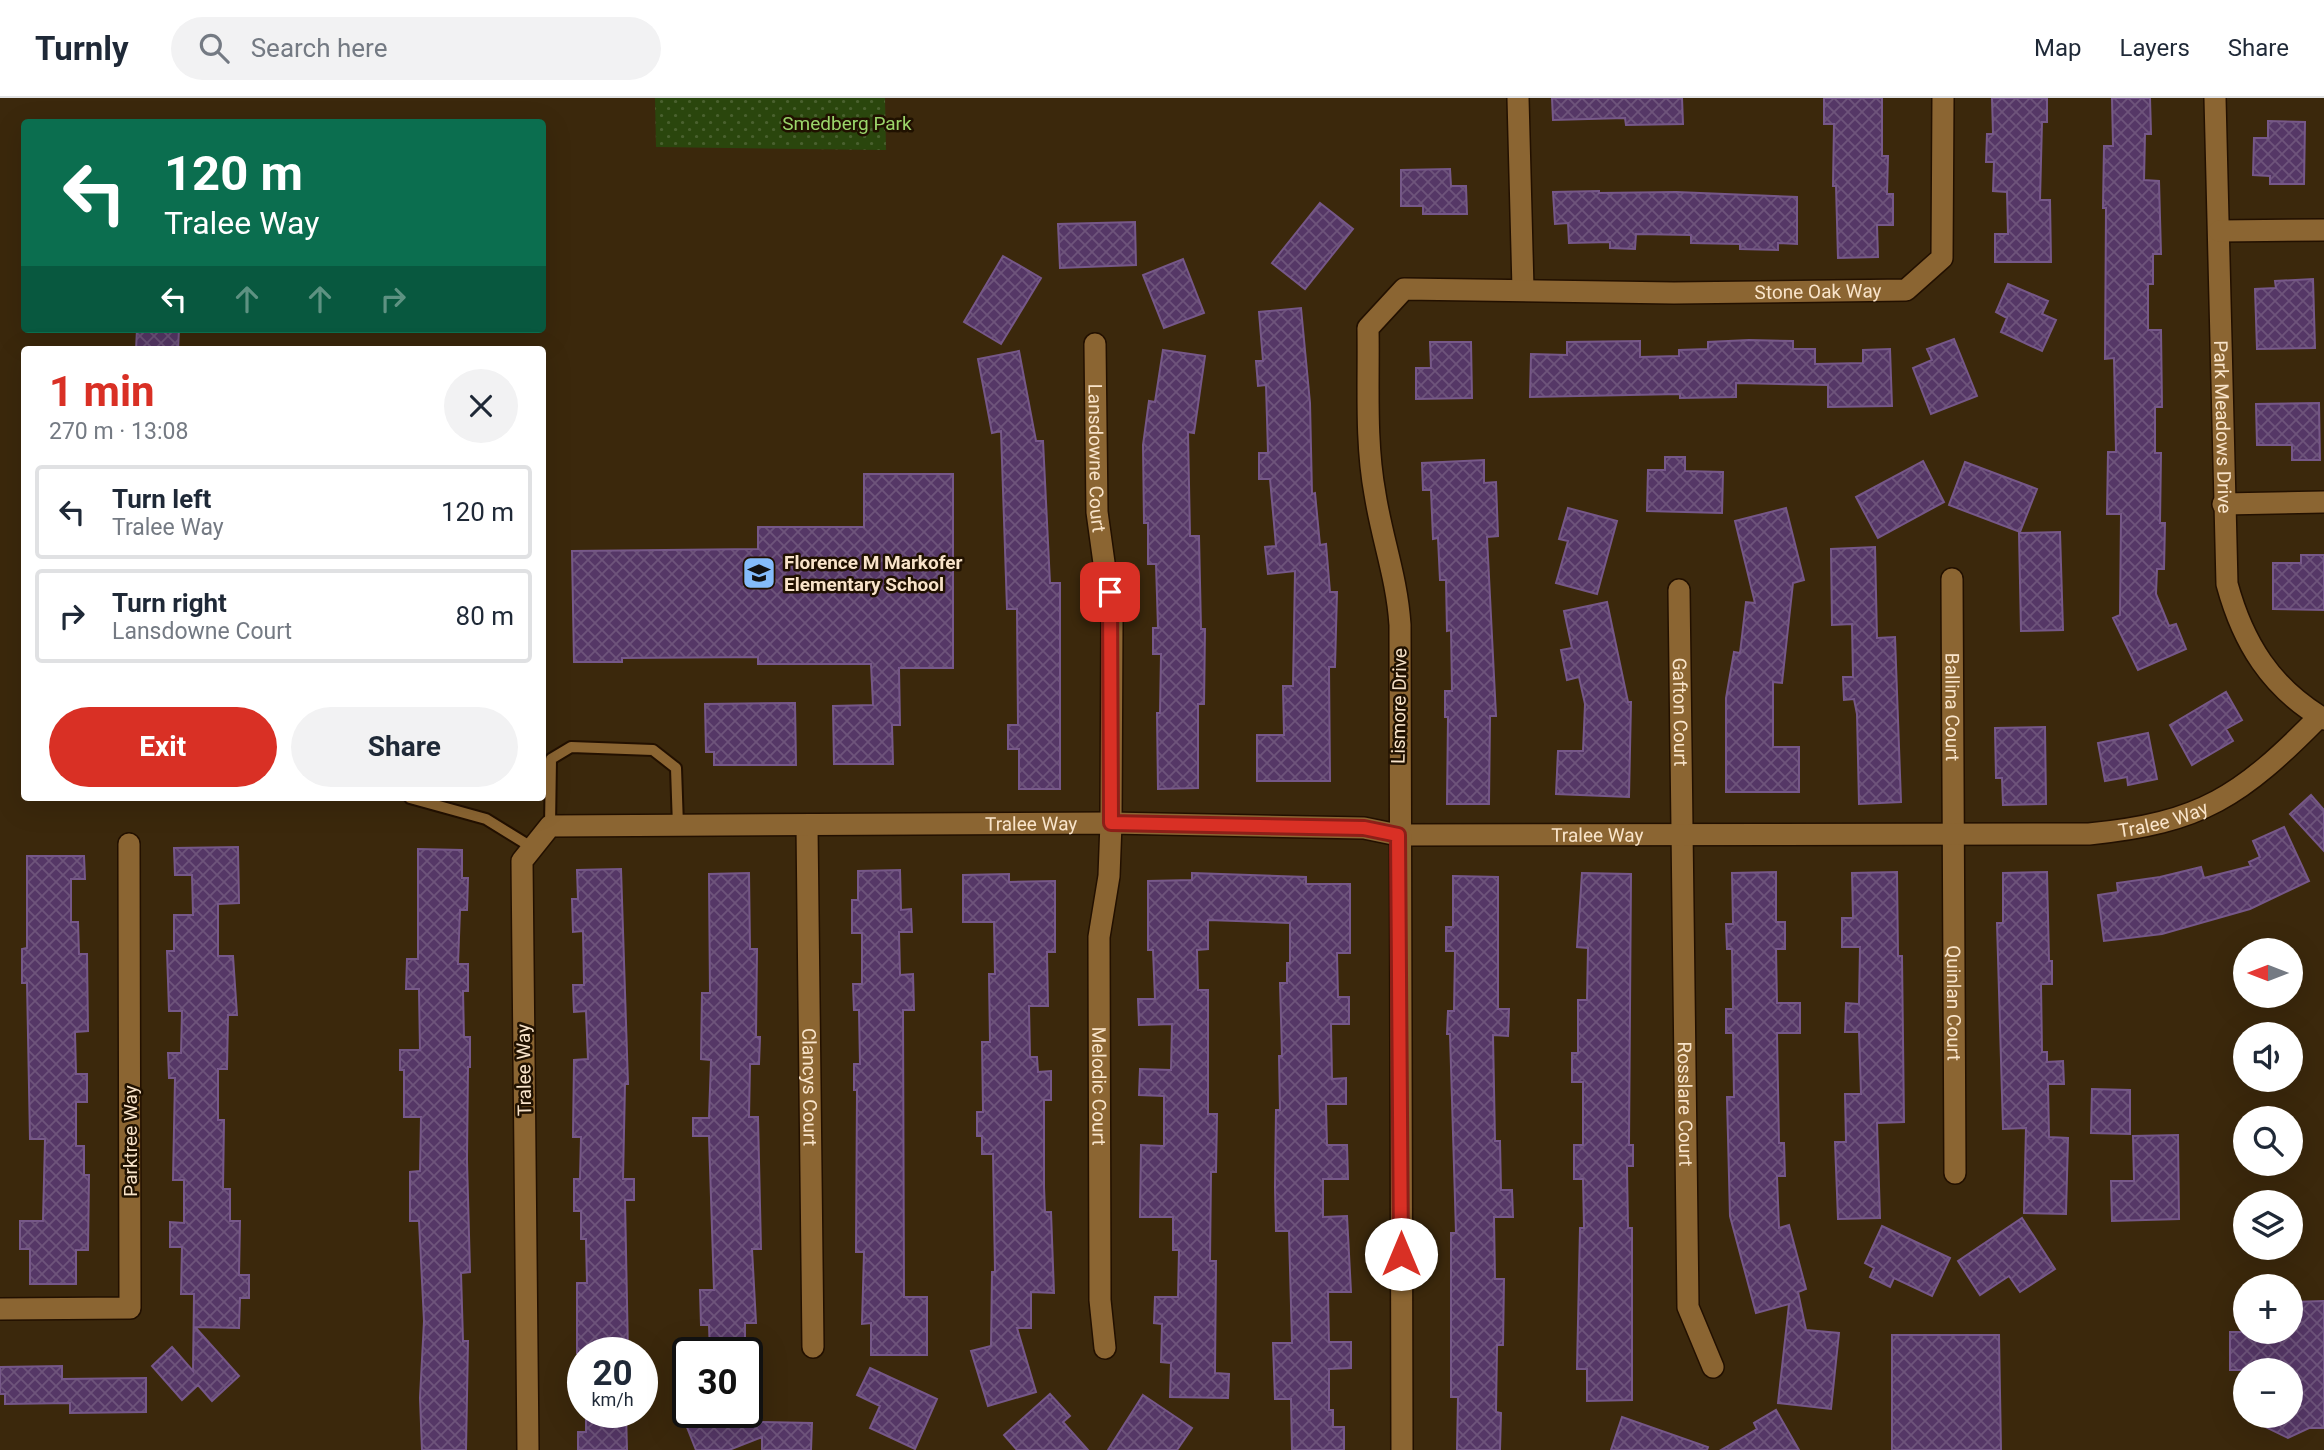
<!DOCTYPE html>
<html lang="en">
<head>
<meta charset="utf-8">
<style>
	body { margin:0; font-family:Roboto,sans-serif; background:#f2f2f3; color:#1f2937; height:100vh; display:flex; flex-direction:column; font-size:26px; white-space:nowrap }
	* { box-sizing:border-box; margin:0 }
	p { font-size:23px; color:#747a83 }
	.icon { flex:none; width:38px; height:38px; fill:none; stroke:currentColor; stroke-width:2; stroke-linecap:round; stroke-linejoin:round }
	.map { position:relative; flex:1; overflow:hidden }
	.drawer { position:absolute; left:21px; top:248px; width:525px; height:455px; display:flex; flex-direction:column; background:#fff; border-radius:7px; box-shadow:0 7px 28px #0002 }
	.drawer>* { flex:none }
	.top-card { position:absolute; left:21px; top:21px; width:525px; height:214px; border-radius:7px; box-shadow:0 7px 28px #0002; background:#0b6e4f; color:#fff; overflow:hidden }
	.needle { width:46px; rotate:270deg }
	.buttons { position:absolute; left:2233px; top:840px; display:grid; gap:14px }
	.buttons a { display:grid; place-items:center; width:70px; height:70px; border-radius:50%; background:#fff; box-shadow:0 7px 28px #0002; font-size:35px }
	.speed { position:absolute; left:567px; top:1239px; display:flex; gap:14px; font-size:35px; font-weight:700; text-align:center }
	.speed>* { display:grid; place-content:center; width:91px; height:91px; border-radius:50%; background:#fff; box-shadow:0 7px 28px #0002; line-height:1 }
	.speed small { font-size:18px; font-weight:400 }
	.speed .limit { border:4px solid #111; border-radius:10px; background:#fff; color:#111 }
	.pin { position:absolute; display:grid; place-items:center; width:60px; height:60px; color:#fff; margin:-30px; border-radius:14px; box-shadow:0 4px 10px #0006 }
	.me { position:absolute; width:77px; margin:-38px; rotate:0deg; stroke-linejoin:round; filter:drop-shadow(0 0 5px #0008) }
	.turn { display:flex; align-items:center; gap:24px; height:147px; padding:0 28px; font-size:32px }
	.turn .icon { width:91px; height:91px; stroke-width:2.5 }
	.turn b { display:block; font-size:49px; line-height:60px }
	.lanes { display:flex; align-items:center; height:66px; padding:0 28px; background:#0003; justify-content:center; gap:35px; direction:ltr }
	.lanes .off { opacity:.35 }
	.round { display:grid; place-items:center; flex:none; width:74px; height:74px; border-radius:37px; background:#f2f2f3 }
	.overview { display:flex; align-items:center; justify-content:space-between; height:119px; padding:0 28px }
	h1 { font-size:42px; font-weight:700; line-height:52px; color:#d93025 }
	.cta { display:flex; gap:14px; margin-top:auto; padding:14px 28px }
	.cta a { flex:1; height:80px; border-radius:42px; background:#d93025; color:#fff; font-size:28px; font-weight:700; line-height:80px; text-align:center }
	.cta a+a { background:#f2f2f3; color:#1f2937 }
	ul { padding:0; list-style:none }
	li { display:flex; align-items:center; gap:21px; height:94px; margin:0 14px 10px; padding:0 14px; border:4px solid #e0e1e3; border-radius:7px }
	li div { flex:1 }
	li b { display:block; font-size:26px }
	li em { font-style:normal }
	header { display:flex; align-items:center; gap:42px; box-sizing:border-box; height:98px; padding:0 35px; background:#fff; border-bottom:2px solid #e0e1e3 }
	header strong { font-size:33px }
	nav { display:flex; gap:38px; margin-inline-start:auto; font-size:24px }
	.search { width:490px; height:63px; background:#f2f2f3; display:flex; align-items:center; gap:18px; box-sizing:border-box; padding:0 24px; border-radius:38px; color:#747a83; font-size:26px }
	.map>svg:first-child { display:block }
</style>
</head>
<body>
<header>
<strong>Turnly</strong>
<div class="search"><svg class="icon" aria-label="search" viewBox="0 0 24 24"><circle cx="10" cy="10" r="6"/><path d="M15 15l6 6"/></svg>Search here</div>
<nav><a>Map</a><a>Layers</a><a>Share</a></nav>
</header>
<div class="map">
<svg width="2324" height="1352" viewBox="0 0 2324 1352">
	<defs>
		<pattern id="park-dots" width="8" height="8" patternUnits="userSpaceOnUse" patternTransform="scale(1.75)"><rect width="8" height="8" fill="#2a460d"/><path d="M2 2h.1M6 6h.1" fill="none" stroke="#4a612f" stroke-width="1.8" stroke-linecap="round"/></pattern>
		<pattern id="building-cross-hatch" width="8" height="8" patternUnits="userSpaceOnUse" patternTransform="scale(1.75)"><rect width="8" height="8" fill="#553766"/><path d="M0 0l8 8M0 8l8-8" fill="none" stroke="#6e547b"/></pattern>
	</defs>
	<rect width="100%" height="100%" fill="#3b280c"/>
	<path fill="url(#park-dots)" d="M655 0H885L886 52 656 49Z"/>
	<path fill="url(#building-cross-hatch)" stroke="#765888" stroke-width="2" d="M1552 0H1682L1683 26 1626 27 1625 20 1553 22Z
		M1824 0H1882V58H1888L1887 96H1893V127H1877L1878 159 1838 160 1836 88H1833L1834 26H1824Z
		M1992 0H2047V24H2042L2040 102H2050L2051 164H1995V136H2008L2007 94 1993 93 1994 64H1986L1987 36H1993Z
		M2112 0H2150L2151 36H2145L2144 82 2159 83 2161 156H2153V186H2148V232H2161L2162 309H2155V355H2161L2160 425H2165L2164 471H2157L2156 496 2169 528 2176 526 2186 551 2138 572 2113 520 2120 517 2121 416H2107L2108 354H2116L2114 260 2105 261 2106 110H2103L2104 48H2113Z
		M2268 23 2305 24 2304 86H2270V78L2253 77 2254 40H2268Z
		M1450 71 1451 88H1466L1467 116H1423V108H1401V72Z
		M1599 93V95L1676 94 1797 99V146L1778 145V152L1740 151V146L1691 145V137L1636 136 1635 151 1610 150V144L1569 145 1568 125 1555 126 1553 94Z
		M1320 105 1353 131 1305 191 1272 165Z
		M1135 124 1136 167 1060 170 1058 126Z
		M1003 158 1041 180 1001 246 964 224Z
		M1183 161 1204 215 1164 230 1143 177Z
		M2313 181 2315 250 2257 251 2255 191 2276 190 2275 183Z
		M2008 186 2048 203 2042 216 2056 222 2042 253 2001 234 2007 220 1996 214Z
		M1301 210 1310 305 1312 396 1315 395 1320 447 1326 446 1330 494H1337L1335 569H1329L1330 683H1257V637H1284L1283 588H1293L1295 473 1268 476 1265 449 1276 448 1270 381H1259V355H1268L1266 287 1258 288 1256 263H1263L1259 214Z
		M137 231H179L178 252H136Z
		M1954 241 1977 298 1931 316 1913 270 1932 262 1927 251Z
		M1749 242 1793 243V251H1815V266L1863 265V252L1890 251 1892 308 1828 309V287L1736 285V299L1680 300V296L1530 299 1531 256 1567 257V244L1640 243V259L1679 258V252L1708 251V244Z
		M1430 244H1471L1472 300 1416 301V270H1431Z
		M1163 252 1205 258 1194 335 1188 334 1190 438H1199L1201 531H1205L1204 606H1198V690L1158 691 1157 615H1160L1161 556H1153V530H1158L1156 466H1148V425H1144L1143 347 1149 303 1155 304Z
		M1019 253 1036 343H1043L1050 485H1060V691H1019V651H1008V627H1018L1017 511H1007L1001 333 992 335 978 261Z
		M2319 305 2320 362H2292V347H2257L2256 306Z
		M1665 359H1685V373L1723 374 1722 415 1647 413 1648 372H1665Z
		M1484 362V385L1496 384 1498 438 1487 439 1496 618H1490L1489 706H1447L1448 619H1445V593H1452L1451 532 1447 533 1446 482H1440L1438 440 1433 441 1431 392H1423L1422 365Z
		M1923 363 1944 404 1878 440 1856 399Z
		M1965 364 2037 391 2020 434 1949 407Z
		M864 376H953V570H899L900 627H892L893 666H834L833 608 873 607 871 566H758V559L622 560V564H574L572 453 758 451V429H864Z
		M1568 410 1617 423 1597 496 1556 485 1568 443 1559 441Z
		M1786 410 1804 482 1793 485 1782 585 1773 584V649H1799V694H1726V600L1734 554 1740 555 1746 504 1755 505 1735 423Z
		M2060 434 2063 532 2021 533 2019 435Z
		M1875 449 1877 540 1895 539 1901 704 1859 706 1857 616 1854 601 1844 602 1843 579H1853L1852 526 1832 527 1831 451Z
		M2301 457H2324V512L2273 511V465H2301Z
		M1607 504 1628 604H1631L1629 699 1556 696 1558 653H1583L1585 606 1579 579 1567 582 1561 552 1572 550 1564 513Z
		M2226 594 2242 622 2226 631 2233 643 2192 667 2170 627Z
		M795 605 796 667H714V654H706L705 606Z
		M2045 629 2046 706 2003 707 2002 680H1996L1995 630Z
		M2148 635 2157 681 2128 687 2127 679 2105 683 2098 645Z
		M2311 697 2324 712V753L2290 716Z
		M2284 729 2309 783 2250 811 2162 836 2104 843 2098 797 2118 794 2117 785 2160 779 2201 769 2204 780 2251 768 2249 764 2260 759 2253 743Z
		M238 749 239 805 218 806V858H233L237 917H228L227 971H218V1022H224L223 1091H230V1123H240L239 1177H249V1200H240L239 1230 195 1229 239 1278 212 1303 198 1287 182 1302 152 1268 172 1249 193 1273 194 1196H181L182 1149H170V1124L184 1125V1082H173L175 980H169L168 955H181L182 913H169L167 853H174V817H193L192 777H175L174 750Z
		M418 751 462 752V780H468L467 812H460L458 866H468V893H463L464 939H470V969H468L467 1062 470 1174 461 1175 463 1243H468L466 1352H422L420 1300 424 1223 419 1123H410V1074L420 1073 421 1019H404V972H400V952H420L419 891H406L407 861H418Z
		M27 758H84L85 781H71V824H78L79 856H87L88 933 75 934 76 976H87V1004H76V1048H84V1077H89L88 1152H76V1186H30V1151H20V1123H43L45 1041H30L27 885H22V851L27 850Z
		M621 771 628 986H625L623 1081H634V1102H625L628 1255H577V1185H587L586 1141H581V1113H574V1081H580L581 1039H573L574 962 588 961 586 913 574 914 573 887H584L583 833 573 834 572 801H578L577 772Z
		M900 772 901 812 911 811 912 834H899L900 877 913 876 914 912H903L904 1199H927V1257H871V1225L862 1226 864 1154H856L857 992H854V966H860L859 912H854L853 886H862V835H852V802H858V773Z
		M1776 774V824H1785V851H1776L1777 905H1800V935H1777L1779 1045H1784L1785 1078H1777L1779 1130 1789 1127 1806 1191 1798 1194 1806 1232 1839 1235 1831 1311 1778 1305 1789 1206 1756 1215 1730 1118 1727 999H1734L1733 935H1726V911H1733L1732 851H1727L1726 826H1733L1732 775Z
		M1897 774 1898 858H1902L1904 1024 1877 1025 1880 1120 1838 1121 1835 1044H1846L1845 996H1861L1859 934H1845L1846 905 1859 906 1860 849H1842V820H1853L1852 775Z
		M2047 774 2049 863H2052V886H2041L2042 954H2047V964L2063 963 2064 986H2048L2049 1039 2068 1040 2066 1116 2024 1115 2026 1030 2003 1031 1997 825H2003V775Z
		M749 775 750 851H757L756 939H760L759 966H750L749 1019H758L761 1151H752L756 1225H745V1255H710L709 1227H701L700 1192H714L709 1038H693V1020H709L711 962 701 961 702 895H710L709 776Z
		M1192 775 1306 779V786H1350V855H1337L1338 899H1349V926H1331L1332 981 1346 980V1006H1326L1327 1047H1347L1348 1081H1323V1119L1347 1118 1351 1194H1328L1329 1244H1351V1270L1329 1271V1312H1333V1329H1344V1352H1292L1291 1301H1275L1273 1245H1292L1289 1133H1276L1275 1089 1276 1012H1280L1279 958H1282L1280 885H1287V865H1290V825L1208 822V851L1197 852 1198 892H1208V1016H1217L1216 1074H1211L1210 1163H1216L1215 1275 1229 1276 1228 1300 1170 1299 1171 1265 1161 1264 1162 1226 1154 1225 1155 1199H1178L1179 1152H1173V1119H1140L1141 1047 1164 1048V998L1139 997 1140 971 1171 972 1172 926 1139 927 1138 901H1155L1153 852H1148V783L1192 782Z
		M1582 775 1631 776 1629 1047H1633V1068H1627L1628 1130H1632V1302L1587 1303V1271H1577L1580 1130H1584L1583 1081H1574V1047H1583V984H1572V955H1578V902H1587L1588 850 1577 849Z
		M1009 776V784L1055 783V854H1047L1048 908H1029L1030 959H1037L1038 974 1051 973V1002H1044V1089L1045 1114H1051L1054 1195 1031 1194V1230H1017L1036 1294 988 1308 971 1253 991 1248 992 1174H995L993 1056H982V1038H977V1014H983L982 944H990L989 876H995L994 824H963V777Z
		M1453 778 1498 779V911H1509L1508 938 1493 937 1495 1043H1500L1501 1092H1512L1513 1119H1494L1495 1181H1504L1503 1247H1497L1496 1314 1501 1315 1500 1352H1457L1458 1299H1451V1135H1456L1450 936H1447L1448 913H1454L1455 853H1446V829H1453Z
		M2092 991 2130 992V1036L2091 1035Z
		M2178 1037 2179 1121 2112 1123 2111 1083H2134L2133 1038Z
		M2022 1120 2055 1171 2020 1194 2009 1178 1980 1197 1958 1163Z
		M1882 1128 1950 1160 1932 1198 1894 1180 1890 1189 1870 1179 1874 1170 1865 1165Z
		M2324 1203V1330H2309L2288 1340 2243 1318H2291V1272H2230V1234H2291V1204Z
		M1892 1237H1999L2001 1352H1892Z
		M62 1268V1281L146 1280V1314L70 1315V1305L5 1306V1296H0V1269Z
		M870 1270 937 1301 915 1351 870 1330 880 1308 857 1297Z
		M1050 1296 1070 1318 1063 1324 1088 1352H1017L1004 1337Z
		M1143 1297 1192 1330 1177 1352H1108Z
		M1776 1312 1799 1352H1721L1757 1331 1754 1325Z
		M586 1314H626L627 1352H578V1334H586Z
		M681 1314H754L758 1324 812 1325 811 1352H762V1339L729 1352H696Z
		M1622 1319 1708 1349 1707 1352H1611Z"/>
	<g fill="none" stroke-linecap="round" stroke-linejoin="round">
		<defs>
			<path id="lane" d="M410 700 486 721 533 750
				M550 728 551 661 571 649 653 652 676 670 678 728"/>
			<g id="street">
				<path d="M1518 0 1523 191"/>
				<path id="s1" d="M2215 0 2227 486C2243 545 2271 590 2324 621"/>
				<path d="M2219 133 2324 132"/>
				<path id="s2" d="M1095 246 1097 414 1112 523 1111 725 1109 778 1099 839 1100 1202 1105 1250"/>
				<path d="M2223 406 2324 404"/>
				<path id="s3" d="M1952 481 1955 1075"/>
				<path id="s4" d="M1679 492 1688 1209 1713 1269"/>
				<path id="s5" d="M807 728 813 1249"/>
				<path d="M0 1211 130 1210 129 746"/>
				<path id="s6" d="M528 1352 522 763 550 728 1111 725 1364 730 1398 737 2089 736C2202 725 2241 698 2319 619"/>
				<path id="s7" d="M1402 1352 1400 527C1397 480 1382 441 1375 396 1365 342 1369 284 1368 230L1404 191 1674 195 1906 192 1942 160 1943 0"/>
			</g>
		</defs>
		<use href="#lane" stroke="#221000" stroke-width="14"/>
		<use href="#street" stroke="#221000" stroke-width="24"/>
		<use href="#lane" stroke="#8b6532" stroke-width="10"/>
		<use href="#street" stroke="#8b6532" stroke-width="21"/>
	</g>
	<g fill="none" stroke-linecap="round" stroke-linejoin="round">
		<defs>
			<path id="route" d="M1110 494 1111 725 1364 730 1398 737 1401 1156"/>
		</defs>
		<use href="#route" stroke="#8d1f18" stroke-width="18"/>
		<use href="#route" stroke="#d93025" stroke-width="12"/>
	</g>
	<defs>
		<symbol id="school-square" viewBox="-11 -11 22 22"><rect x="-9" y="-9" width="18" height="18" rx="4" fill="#84bcfb" stroke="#201100"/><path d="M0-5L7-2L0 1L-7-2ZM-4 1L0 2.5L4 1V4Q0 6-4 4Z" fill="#111"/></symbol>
	</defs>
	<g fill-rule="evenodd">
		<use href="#school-square" x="740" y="456" width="38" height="38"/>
	</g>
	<g text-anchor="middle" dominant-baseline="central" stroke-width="5" stroke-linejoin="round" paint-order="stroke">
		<g font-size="19" fill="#9bd66a" stroke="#201100">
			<text x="847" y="25">Smedberg Park</text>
		</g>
		<g font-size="19" fill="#f9e4ca" stroke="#201100">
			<text stroke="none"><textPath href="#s7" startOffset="1592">Stone Oak Way</textPath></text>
			<text stroke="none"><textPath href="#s1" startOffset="329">Park Meadows Drive</textPath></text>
			<text stroke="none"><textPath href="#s2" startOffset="114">Lansdowne Court</textPath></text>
			<text transform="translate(1399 608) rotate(-89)">Lismore Drive</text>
			<text stroke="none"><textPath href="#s3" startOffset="128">Ballina Court</textPath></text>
			<text stroke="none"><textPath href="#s4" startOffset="122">Gafton Court</textPath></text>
			<text stroke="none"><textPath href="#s6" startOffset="2249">Tralee Way</textPath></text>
			<text stroke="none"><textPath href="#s6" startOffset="1115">Tralee Way</textPath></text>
			<text stroke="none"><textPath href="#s6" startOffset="1682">Tralee Way</textPath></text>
			<text stroke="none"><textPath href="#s3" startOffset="424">Quinlan Court</textPath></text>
			<text transform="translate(524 972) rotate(-91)">Tralee Way</text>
			<text stroke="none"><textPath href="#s2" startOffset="744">Melodic Court</textPath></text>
			<text stroke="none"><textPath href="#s5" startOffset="261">Clancys Court</textPath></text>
			<text stroke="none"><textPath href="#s4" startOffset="514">Rosslare Court</textPath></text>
			<text transform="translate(130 1043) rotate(-90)">Parktree Way</text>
		</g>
		<g font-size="19" font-weight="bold" fill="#f9e4ca" stroke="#201100" text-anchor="start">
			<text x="784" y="464">Florence M Markofer<tspan x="784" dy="22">Elementary School</tspan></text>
		</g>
	</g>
</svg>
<div class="buttons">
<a><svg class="needle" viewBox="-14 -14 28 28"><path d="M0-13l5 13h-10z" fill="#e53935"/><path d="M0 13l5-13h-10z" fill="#747a83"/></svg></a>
<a><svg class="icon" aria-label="sound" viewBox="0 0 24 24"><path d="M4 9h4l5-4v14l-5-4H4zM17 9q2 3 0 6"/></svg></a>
<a><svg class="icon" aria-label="search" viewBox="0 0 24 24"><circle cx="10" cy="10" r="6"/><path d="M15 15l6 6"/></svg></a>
<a><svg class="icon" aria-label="layers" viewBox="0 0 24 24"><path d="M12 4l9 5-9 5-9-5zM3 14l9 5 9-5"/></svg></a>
<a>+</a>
<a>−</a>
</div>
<div class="speed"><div>20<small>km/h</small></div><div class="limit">30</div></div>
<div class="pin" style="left:1110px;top:494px;background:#d93025"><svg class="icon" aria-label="arrive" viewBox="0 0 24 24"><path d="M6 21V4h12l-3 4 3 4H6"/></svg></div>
<svg class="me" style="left:1401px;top:1156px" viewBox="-20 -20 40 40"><circle r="19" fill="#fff"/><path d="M0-13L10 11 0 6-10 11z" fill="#d93025"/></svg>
<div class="top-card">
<div class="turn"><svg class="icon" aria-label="left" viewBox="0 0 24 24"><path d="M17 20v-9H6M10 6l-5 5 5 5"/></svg><div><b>120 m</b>Tralee Way</div></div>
<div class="lanes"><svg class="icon" aria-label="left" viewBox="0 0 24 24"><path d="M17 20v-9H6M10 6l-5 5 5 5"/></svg><svg class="icon off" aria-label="ahead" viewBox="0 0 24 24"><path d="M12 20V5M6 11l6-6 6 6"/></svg><svg class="icon off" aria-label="ahead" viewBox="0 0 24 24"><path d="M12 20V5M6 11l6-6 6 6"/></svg><svg class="icon off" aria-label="right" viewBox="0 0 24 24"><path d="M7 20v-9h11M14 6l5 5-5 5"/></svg></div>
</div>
<section class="drawer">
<div class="overview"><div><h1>1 min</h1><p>270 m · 13:08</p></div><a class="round"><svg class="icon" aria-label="close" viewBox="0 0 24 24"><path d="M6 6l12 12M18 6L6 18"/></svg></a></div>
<ul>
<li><svg class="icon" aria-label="left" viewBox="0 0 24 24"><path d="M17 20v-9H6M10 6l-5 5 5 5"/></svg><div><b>Turn left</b><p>Tralee Way</p></div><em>120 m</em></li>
<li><svg class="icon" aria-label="right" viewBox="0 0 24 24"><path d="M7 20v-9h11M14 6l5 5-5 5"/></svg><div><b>Turn right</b><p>Lansdowne Court</p></div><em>80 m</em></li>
</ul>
<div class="cta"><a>Exit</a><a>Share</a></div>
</section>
</div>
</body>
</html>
